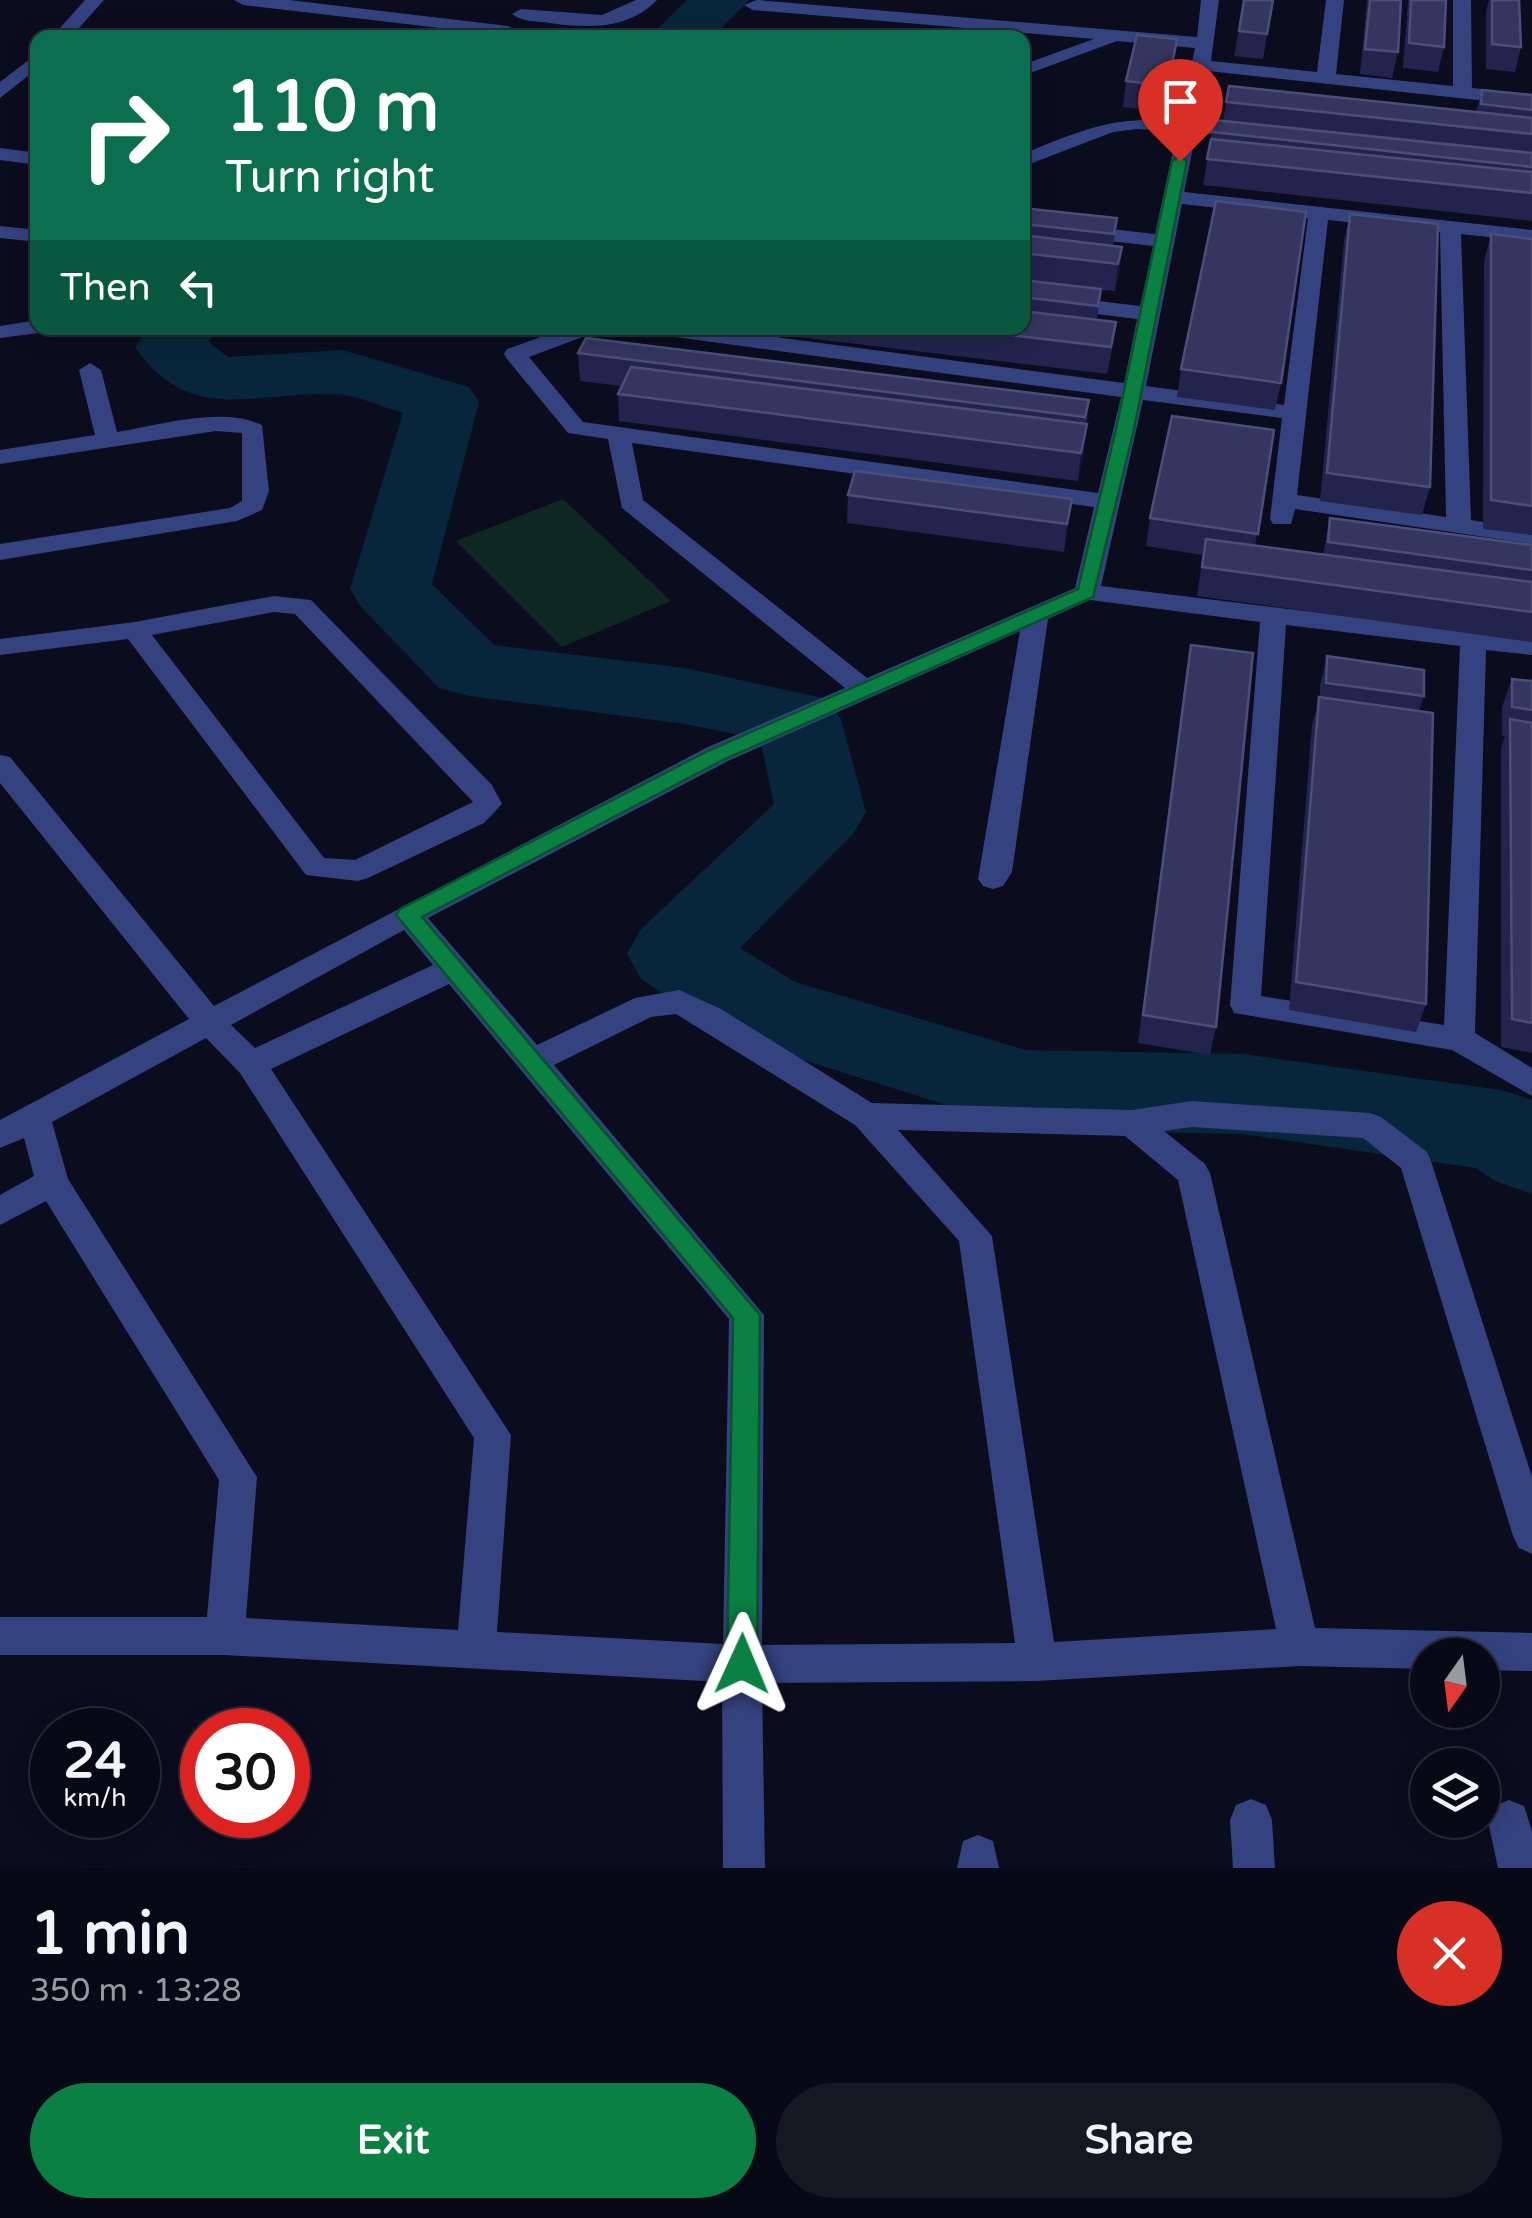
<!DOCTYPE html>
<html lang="en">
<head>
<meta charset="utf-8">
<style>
	body { margin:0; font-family:"Varela Round",sans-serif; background:#161723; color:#f1f3f6; height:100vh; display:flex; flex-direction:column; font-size:38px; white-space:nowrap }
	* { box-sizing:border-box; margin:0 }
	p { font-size:32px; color:#989aa1 }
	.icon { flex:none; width:55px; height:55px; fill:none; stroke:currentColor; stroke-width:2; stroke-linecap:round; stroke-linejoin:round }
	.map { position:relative; height:1868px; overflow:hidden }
	.details { display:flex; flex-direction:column; background:#080916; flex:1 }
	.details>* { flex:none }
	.guide { position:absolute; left:30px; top:30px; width:1000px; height:305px; border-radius:20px; box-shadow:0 5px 25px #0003,0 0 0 2px #292a35; background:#0b6e4f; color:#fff; overflow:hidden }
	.needle { width:65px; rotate:194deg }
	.buttons { position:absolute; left:1410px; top:1638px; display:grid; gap:20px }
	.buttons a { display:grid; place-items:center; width:90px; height:90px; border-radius:50%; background:#080916; box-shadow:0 5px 25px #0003,0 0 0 2px #292a35; font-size:50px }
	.speed { position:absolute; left:30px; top:1708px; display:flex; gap:20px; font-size:50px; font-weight:700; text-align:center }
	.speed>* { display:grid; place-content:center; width:130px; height:130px; border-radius:50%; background:#080916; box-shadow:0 5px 25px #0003,0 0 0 2px #292a35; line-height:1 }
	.speed small { font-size:25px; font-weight:400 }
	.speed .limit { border:15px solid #d22; background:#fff; color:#111 }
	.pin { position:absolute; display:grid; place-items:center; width:85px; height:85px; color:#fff; margin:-102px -42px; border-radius:50% 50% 50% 0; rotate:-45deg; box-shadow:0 0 10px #0007 }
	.pin .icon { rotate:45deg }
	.me { position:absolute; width:110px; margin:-55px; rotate:1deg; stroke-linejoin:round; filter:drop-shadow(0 0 8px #0008) }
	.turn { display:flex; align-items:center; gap:35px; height:210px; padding:0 30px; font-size:45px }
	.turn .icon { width:130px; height:130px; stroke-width:2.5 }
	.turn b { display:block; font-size:70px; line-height:85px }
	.then { display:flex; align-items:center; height:95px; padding:0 30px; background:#0003; gap:20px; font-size:38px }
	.round { display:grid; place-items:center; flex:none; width:105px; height:105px; border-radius:52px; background:#161723 }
	.headline { display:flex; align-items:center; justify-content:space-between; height:170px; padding:0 30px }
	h1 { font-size:60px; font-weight:700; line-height:75px }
	.button { display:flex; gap:20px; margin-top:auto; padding:20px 30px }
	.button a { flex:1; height:115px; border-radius:60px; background:#0b8043; color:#fff; font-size:40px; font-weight:700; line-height:115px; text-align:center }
	.button a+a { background:#161723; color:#f1f3f6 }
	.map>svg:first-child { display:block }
</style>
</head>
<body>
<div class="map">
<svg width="1532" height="1868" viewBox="0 0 1532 1868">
	<rect width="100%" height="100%" fill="#0b0c1e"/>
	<path fill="#0e2821" d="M563 499 671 601 562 647 456 541Z"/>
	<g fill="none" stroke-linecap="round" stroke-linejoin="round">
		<path fill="#07253b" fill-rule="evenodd" d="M687 0H749L712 38H648Z
			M148 328H218L209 342 228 357 343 350 469 387 479 402 432 584 494 645 685 668 828 699 841 719 866 812 853 834 740 948 795 982 1026 1050 1243 1054 1501 1090 1532 1100V1194L1495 1181 1476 1168 1243 1134 1026 1130 727 1036 641 979 627 954 641 929 774 804 760 739 685 724 469 696 439 688 361 607 350 589 403 413C382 407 357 395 335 394 255 391 190 427 135 347Z"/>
		<path fill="#34427f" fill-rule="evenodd" d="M85 0H104L70 38H51Z
			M234 0H289L508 26 517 31 508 36 243 5Z
			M636 0H657C626 32 582 28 542 22 531 21 521 21 512 14L521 9 602 15Z
			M757 0 1197 37 1201 0H1219L1211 61 1317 72 1326 0H1344L1336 74 1453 86V0H1471L1472 88 1532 94V106L1208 71 1198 122 1251 126 1261 132 1251 138 1196 133 1184 192 1532 230V242L1461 234 1471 520 1532 530V544L1295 509 1291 524H1273L1270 519 1282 418 1143 400 1101 586 1532 639V655L1486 650 1475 1033 1532 1068V1096L1452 1050 1234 1013 1230 1005 1260 622 1090 600 1048 619 1012 872 1003 886 993 889 983 886 978 879 1020 631 728 761 428 918 537 1045 635 998 679 990 721 1009 872 1103 1132 1110 1192 1101 1370 1113 1381 1117 1427 1152 1431 1161 1532 1477V1554L1519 1548 1513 1536 1401 1168 1363 1138 1192 1127 1164 1131 1205 1164 1210 1173 1315 1628 1532 1633V1671L1482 1670V1655H1428V1669L1300 1666 1037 1681 762 1683 765 1868H723L722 1682 225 1655H0V1617H207L219 1480 46 1201 0 1225V1195L34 1176 24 1138 0 1148V1120L189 1019 0 783V755L10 757 214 1006 708 747 845 688 622 508 608 439 568 433 507 359 504 354 507 349 566 328H596L593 333 529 357 583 422 1098 493 1121 397 660 335 649 328H706L1124 383 1137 319 1022 305V292L1140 306 1153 246 1022 231V219L1155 234 1177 132 1137 129 1113 132 1022 167V154C1083 130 1113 115 1179 121L1195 48 1117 41 1022 76V65L1094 39 753 10 744 5ZM1182 204 1308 218 1284 405 1146 386ZM1328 220 1440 232 1446 517 1297 495ZM632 443 1094 507 1075 588 867 678 643 500ZM1286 625 1460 646 1444 1025 1261 996ZM404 930 433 965 255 1048 231 1025ZM449 984 729 1319 723 1644 497 1632 511 1435 271 1069ZM676 1014 855 1125 959 1241 1015 1643 762 1645 764 1315 554 1065 651 1017ZM206 1038 240 1073 474 1438 458 1630 246 1618 257 1477 68 1179 52 1122ZM898 1130 1125 1136 1178 1180 1276 1629 1054 1642 992 1236Z
			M38 53V68L0 98V82Z
			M0 148 38 153V165L0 160Z
			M0 226 38 230V242L0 238Z
			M38 320V328H49L46 332 0 338V326Z
			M90 363 101 370 117 432C162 425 220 406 262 425L269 491 262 510 237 521 0 560V544L230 508 242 501V433L216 431 0 464V450L95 435 79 370Z
			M274 596 311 600 492 785 502 804 484 823 368 878 358 881 306 875 128 639 0 655V639L135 622ZM274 612 295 614 473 802 355 860 324 858 152 635Z
			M1251 1799 1266 1805 1272 1820 1275 1868H1233L1230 1820 1236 1805Z
			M1509 1800 1524 1806 1532 1831V1868H1498L1488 1821 1494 1806Z
			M978 1835 993 1841 999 1868H957L963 1841Z"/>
	</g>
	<path fill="#22244d" d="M1244 0H1273L1263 59 1234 56Z
		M1367 0H1401L1398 52 1392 78 1360 74Z
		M1408 0H1446L1444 47 1438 72 1403 68Z
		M1489 0H1519L1521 47 1515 72 1486 69V12Z
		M1177 39 1164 111 1123 107 1126 81Z
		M1229 86 1476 112 1482 90 1532 95V221L1203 185 1214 120H1223Z
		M1022 208 1117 218 1113 246 1122 247 1119 274 1115 291 1101 290 1097 320 1112 349 1107 374 723 328H1022Z
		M1350 214 1430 487 1422 515 1320 501 1344 241Z
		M1491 234 1532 239V535L1483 529 1484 261Z
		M578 353 1089 400 1084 452 1078 481 619 421 618 394 621 386 580 381Z
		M1181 369 1281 383 1275 410 1177 397Z
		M1274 430 1255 546 1323 555 1330 518 1532 545V642L1197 596 1203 555 1146 546 1150 518Z
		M848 495 1072 499 1064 552 847 523Z
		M1191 645 1216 1027 1210 1055 1138 1043 1186 673Z
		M1327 656 1424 696 1419 711 1426 1004 1416 1032 1289 1010 1312 725 1320 697V685Z
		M1512 679 1532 681V1053L1501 1047V748L1505 736H1502V707Z"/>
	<path fill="#121332" d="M1122 247 1119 274 1115 291 1118 264Z
		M1087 424 1084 452 1078 481 1081 453Z
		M1072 499 1068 527 1064 552 1067 524Z"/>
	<path fill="#343660" stroke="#4b4e79" stroke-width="2.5" d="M1244 0H1273L1267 34 1239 31Z
		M1370 0H1401L1398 52 1365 49Z
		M1411 0H1446L1444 47 1409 43Z
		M1492 0H1519L1521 47 1492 44Z
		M1137 35 1177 39 1168 86 1126 81Z
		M1229 86 1532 118V134L1226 102Z
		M1482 90 1532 95V110L1481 104Z
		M1214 120 1532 153V167L1212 132Z
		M1211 139 1532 172V193L1207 159Z
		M1216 201 1306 212 1281 383 1181 369Z
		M1022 208 1117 218 1114 234 1022 224Z
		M1350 214 1438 224 1430 487 1327 473Z
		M1491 234 1532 239V506L1491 500Z
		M1022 235 1122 247 1118 264 1022 253Z
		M1022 280 1101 289 1098 306 1022 297Z
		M1022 311 1116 322 1111 347 949 328H1022Z
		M586 338 1089 400 1085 417 578 353Z
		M631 367 1087 424 1081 453 618 394Z
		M1172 416 1274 430 1258 534 1150 518Z
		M855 471 1072 499 1067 524 848 495Z
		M1330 518 1532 545V570L1328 542Z
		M1206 539 1532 582V612L1202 567Z
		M1191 645 1253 653 1216 1027 1143 1015Z
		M1327 656 1424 670V696L1326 683Z
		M1512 679 1532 681V710L1512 707Z
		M1319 697 1433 713 1426 1004 1296 982Z
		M1510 719 1532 723V1023L1512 1019Z"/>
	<path fill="#0b8043" stroke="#07532c" stroke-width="2.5" d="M1180 156 1187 161 1134 429 1093 597 725 759 422 917 760 1315 757 1664 753 1674 742 1678 731 1674 727 1664 733 1318 396 915 400 909 710 750 1078 589 1116 429 1172 161Z"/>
</svg>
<div class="buttons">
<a><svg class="needle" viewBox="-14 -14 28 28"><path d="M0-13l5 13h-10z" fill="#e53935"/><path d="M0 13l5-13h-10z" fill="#989aa1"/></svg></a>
<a><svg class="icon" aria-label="layers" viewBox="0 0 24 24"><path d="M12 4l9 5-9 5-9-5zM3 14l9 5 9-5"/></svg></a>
</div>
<div class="speed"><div>24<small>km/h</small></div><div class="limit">30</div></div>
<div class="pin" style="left:1180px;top:161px;background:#d93025"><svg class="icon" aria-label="arrive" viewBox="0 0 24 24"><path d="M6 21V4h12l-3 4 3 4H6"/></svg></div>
<svg class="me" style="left:742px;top:1664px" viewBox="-20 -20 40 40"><path d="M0-17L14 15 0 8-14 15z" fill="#0b8043" stroke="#fff" stroke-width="4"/></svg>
<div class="guide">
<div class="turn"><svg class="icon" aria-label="right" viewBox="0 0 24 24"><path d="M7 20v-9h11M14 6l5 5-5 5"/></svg><div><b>110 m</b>Turn right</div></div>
<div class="then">Then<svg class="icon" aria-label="left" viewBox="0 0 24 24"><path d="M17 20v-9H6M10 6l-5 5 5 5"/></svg></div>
</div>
</div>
<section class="details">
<div class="headline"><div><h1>1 min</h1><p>350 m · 13:28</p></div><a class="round" style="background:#d93025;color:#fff"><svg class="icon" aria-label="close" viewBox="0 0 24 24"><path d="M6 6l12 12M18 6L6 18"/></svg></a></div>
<div class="button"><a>Exit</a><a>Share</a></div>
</section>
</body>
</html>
